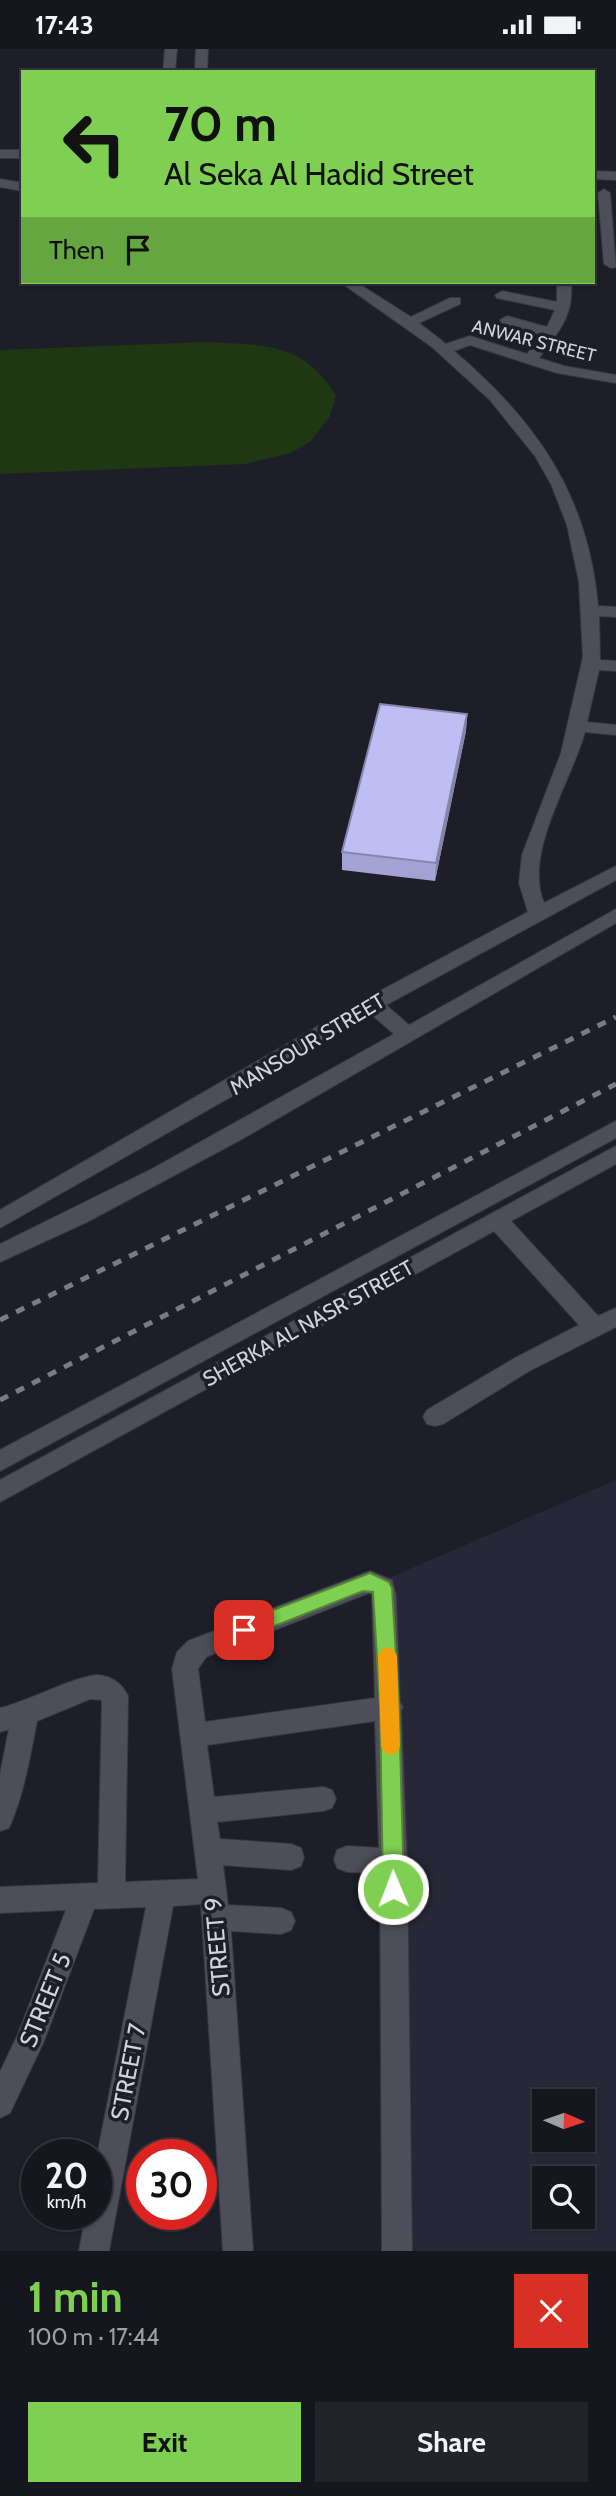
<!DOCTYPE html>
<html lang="en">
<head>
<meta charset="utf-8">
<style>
	body { margin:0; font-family:Cabin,sans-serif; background:#23232c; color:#f1f3f6; height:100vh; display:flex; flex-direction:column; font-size:26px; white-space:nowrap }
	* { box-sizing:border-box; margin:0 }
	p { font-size:23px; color:#9e9fa4 }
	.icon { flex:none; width:38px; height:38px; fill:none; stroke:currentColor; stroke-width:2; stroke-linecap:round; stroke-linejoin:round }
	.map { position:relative; height:2202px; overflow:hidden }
	.panel { display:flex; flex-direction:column; background:#16161f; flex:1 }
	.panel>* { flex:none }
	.top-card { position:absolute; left:21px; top:21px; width:574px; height:214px; border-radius:0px; box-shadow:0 2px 5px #0004,0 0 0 2px #35353d; background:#7fd052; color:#111; overflow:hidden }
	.needle { width:46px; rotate:92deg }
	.tools { position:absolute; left:532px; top:2040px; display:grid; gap:14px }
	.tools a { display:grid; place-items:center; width:63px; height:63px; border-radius:0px; background:#16161f; box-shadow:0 2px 5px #0004,0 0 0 2px #35353d; font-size:35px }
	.speed { position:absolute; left:21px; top:2090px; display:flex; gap:14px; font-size:35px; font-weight:700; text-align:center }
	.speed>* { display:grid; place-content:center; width:91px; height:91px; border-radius:50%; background:#16161f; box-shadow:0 2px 5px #0004,0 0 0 2px #35353d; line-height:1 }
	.speed small { font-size:18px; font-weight:400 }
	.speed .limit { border:10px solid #d22; background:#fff; color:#111 }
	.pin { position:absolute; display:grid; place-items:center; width:60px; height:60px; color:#fff; margin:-30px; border-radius:14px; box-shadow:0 4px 10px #0006 }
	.me { position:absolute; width:77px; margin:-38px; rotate:359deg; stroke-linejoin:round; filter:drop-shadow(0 0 5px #0008) }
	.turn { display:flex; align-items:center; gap:24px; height:147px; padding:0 28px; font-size:32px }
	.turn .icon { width:91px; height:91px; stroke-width:2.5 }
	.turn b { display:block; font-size:49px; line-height:60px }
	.then { display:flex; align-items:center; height:66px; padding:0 28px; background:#0003; gap:14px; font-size:26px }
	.round { display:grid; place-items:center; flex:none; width:74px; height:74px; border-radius:0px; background:#23232c }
	.overview { display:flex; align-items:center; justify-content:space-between; height:119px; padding:0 28px }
	h1 { font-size:42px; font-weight:700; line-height:52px; color:#7fd052 }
	.action { display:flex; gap:14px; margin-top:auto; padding:14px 28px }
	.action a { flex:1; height:80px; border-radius:0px; background:#7fd052; color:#111; font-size:28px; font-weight:700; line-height:80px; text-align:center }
	.action a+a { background:#23232c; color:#f1f3f6 }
	.status { display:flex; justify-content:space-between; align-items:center; height:49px; padding:0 35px; background:#16161f; direction:ltr }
	.status svg { height:19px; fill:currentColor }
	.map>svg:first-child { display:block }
</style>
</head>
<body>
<div class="status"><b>17:43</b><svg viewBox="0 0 49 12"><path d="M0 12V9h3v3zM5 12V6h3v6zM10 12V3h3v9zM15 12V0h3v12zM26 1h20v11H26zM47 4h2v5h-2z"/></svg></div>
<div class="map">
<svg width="616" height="2202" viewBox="0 0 616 2202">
	<rect width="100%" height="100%" fill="#1e1e29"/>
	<path fill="#272737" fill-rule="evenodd" d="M616 1431V2202H413L391 1528ZM544 2053H583V2091H544ZM544 2130H583V2168H544Z"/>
	<path fill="#1f3712" d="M206 293C264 296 302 293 336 346L330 367 310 393 290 404 245 415 0 425V301Z"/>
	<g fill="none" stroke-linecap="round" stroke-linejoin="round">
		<defs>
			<path id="minor" d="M165 0H177L175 23H163Z
				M196 0H208L207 23H195Z
				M0 101H23V109H0Z
				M593 122 616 123V131L593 130Z
				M0 130 23 134V142L0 138Z
				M604 140 610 144 616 218 611 219 604 215 598 144Z
				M340 233H356L411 268 450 249H460V255L419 274 446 295 470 287 527 305 542 286 502 274 500 271 507 267 547 278 555 261 497 249 495 246 502 242 557 253V233H571C574 267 559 282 539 309L564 317 616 326V334L557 324 470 296 454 302C537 373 588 446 598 557L616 558V568L599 567 600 611 616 612V622L599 621 587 673 616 676V686L585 683C571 733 523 804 544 854L616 817V831L386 956 409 976 616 860V874L242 1090 87 1173 0 1213V1195L150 1121 394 985 371 965 257 1033 0 1179V1161L365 950 528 863 519 834 522 806 561 704 583 608 579 533 567 476 551 435 535 407 490 351 432 298Z
				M616 1072V1089L0 1422V1401Z
				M616 1097V1115L511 1172 598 1267 616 1259V1278L531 1321 443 1375 435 1377 427 1375 423 1368 427 1361 515 1309 579 1276 494 1182 0 1453V1431Z
				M370 1522 392 1531 396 1546 400 1653 403 1658 401 1662 407 1812 412 2202H382L380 1824 347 1823 337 1819 334 1810 337 1801 347 1797 379 1799 375 1672 207 1696 214 1748 323 1738 332 1741 336 1750 332 1759 323 1762 217 1773 220 1790 291 1795 301 1799 304 1808 301 1817 291 1821 223 1816 228 1856 281 1859 291 1863 295 1872 291 1881 281 1885 231 1882 253 2202H223L201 1855 173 1857 109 2202H79L86 2165H96V2112L146 1858 94 1860 44 1992 10 2064 0 2069V2023L18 1985 66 1861 0 1864V1838L98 1834 102 1651 90 1650 37 1672C30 1708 24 1745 9 1779L0 1782V1725L9 1680 0 1683V1659C26 1653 78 1626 98 1626 112 1627 122 1635 128 1647L125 1833 198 1830 172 1620 177 1603 188 1592ZM369 1544 372 1546 375 1649 205 1673 198 1620 206 1608Z"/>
		</defs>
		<use href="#minor" stroke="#383841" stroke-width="2"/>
		<use href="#minor" fill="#4e4e5a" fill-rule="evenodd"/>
		<path stroke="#7b7b84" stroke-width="5" stroke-dasharray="9 9" stroke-linecap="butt" d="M0 1271 616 968
			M0 1351 616 1035"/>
	</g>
	<path fill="#a3a3d3" d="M467 665 466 682 435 832 342 821V803Z"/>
	<path fill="#8585ac" d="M467 665 466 682 435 832 436 814Z"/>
	<path fill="#bebef5" stroke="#8585ac" stroke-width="2" d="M380 655 467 665 436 814 342 803Z"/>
	<path fill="#7fd052" stroke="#538735" stroke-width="2" d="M370 1524 389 1533 392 1539 399 1658 404 1840 401 1847 393 1850 386 1847 383 1840 380 1658 373 1543 363 1542 244 1589 237 1587 234 1581 237 1575Z"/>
	<path fill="#f59e0b" d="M387 1598 394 1601 397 1607 400 1697 398 1703 391 1706 384 1703 381 1697 378 1607 381 1601Z"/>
	<g text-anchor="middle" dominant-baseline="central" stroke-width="7" stroke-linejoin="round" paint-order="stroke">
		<g font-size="18" fill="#d2d2d9" stroke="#1e1e29">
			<text transform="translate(534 292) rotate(14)">ANWAR STREET</text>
		</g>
		<g font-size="21" fill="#d2d2d9" stroke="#1e1e29">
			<text transform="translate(307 995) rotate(-31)">MANSOUR STREET</text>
			<text transform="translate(308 1274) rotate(-29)">SHERKA AL NASR STREET</text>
		</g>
		<g font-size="24" fill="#d2d2d9" stroke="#1e1e29">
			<text transform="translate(217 1898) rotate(-95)">STREET 9</text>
			<text transform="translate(45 1951) rotate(-68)">STREET 5</text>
			<text transform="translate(128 2023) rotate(-79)">STREET 7</text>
		</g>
	</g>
</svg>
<div class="tools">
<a><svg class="needle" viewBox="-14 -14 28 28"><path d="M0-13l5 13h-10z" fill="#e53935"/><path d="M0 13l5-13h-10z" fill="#9e9fa4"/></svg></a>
<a><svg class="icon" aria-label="search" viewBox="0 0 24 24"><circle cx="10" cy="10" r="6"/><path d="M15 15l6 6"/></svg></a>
</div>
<div class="speed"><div>20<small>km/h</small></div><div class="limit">30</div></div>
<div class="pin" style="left:244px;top:1581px;background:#d93025"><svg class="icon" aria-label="arrive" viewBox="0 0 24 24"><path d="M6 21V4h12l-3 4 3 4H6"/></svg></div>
<svg class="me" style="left:393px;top:1840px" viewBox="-20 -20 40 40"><circle r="17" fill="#7fd052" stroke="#fff" stroke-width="3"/><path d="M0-11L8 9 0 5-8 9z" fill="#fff"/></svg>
<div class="top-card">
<div class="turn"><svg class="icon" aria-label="left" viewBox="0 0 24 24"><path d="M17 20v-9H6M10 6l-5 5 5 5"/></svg><div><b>70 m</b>Al Seka Al Hadid Street</div></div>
<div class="then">Then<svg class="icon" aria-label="arrive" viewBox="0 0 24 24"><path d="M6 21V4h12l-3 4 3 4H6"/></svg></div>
</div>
</div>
<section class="panel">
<div class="overview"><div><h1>1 min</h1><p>100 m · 17:44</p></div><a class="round" style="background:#d93025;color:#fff"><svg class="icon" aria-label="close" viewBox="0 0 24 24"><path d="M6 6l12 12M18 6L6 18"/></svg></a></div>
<div class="action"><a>Exit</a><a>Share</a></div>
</section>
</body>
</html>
